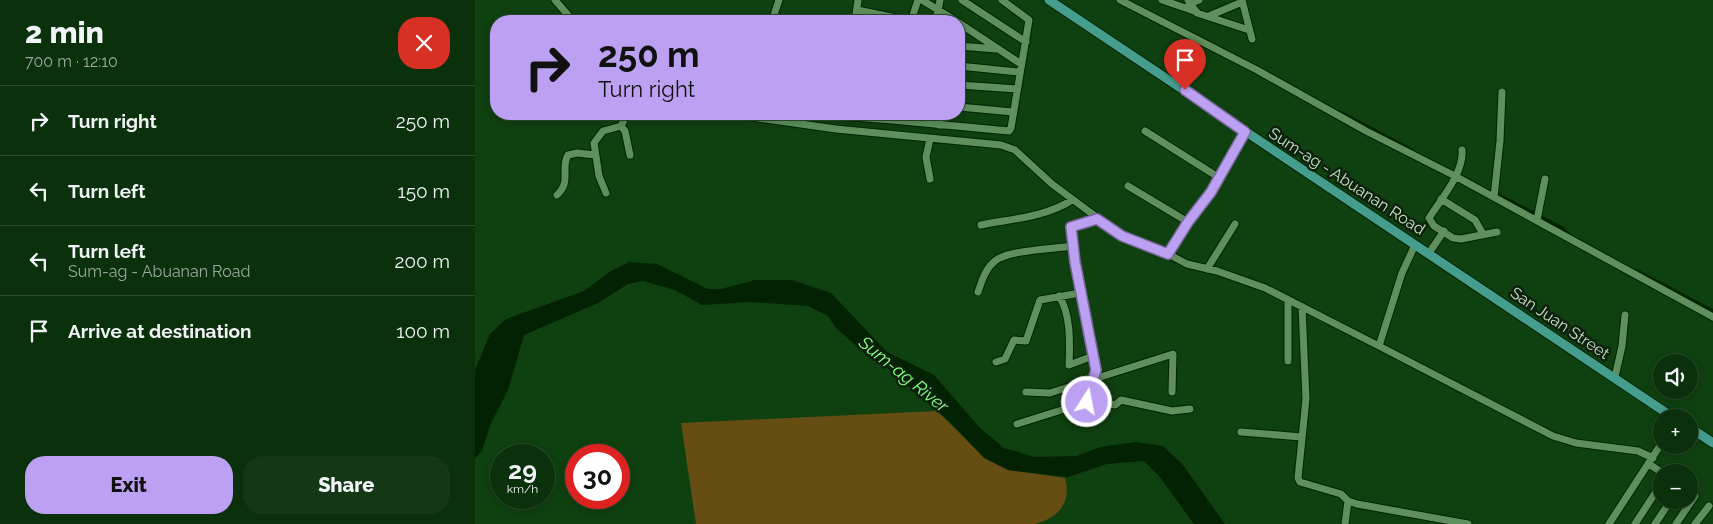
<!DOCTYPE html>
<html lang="en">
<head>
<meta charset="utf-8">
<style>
	body { margin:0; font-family:Raleway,sans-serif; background:#143815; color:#f1f3f6; height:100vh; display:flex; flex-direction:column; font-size:19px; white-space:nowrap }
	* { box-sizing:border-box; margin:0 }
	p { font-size:16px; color:#9aa99d }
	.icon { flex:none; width:28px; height:28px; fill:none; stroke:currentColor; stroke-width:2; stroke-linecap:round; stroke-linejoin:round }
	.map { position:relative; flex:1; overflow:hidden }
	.sheet { display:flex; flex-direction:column; background:#0b300c; width:475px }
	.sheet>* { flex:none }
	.top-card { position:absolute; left:15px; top:15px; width:475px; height:105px; border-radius:20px; box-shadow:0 2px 8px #0003,0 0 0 1px #2b4b2d; background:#bca0f2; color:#111; overflow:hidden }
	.fabs { position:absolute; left:1178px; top:354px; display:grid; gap:10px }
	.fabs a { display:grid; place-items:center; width:45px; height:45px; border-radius:50%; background:#0b300c; box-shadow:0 2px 8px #0003,0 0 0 1px #2b4b2d; font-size:25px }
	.speed { position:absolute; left:15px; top:444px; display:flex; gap:10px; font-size:25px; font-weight:700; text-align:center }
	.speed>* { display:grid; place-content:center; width:65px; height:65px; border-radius:50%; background:#0b300c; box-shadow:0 2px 8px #0003,0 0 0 1px #2b4b2d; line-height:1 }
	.speed small { font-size:12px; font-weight:400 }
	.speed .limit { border:8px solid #d22; background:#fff; color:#111 }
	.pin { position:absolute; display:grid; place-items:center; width:42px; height:42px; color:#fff; margin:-51px -21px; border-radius:50% 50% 50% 0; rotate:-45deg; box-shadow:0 0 5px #0007 }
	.pin .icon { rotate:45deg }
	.me { position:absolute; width:55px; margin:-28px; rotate:11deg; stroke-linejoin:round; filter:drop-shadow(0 0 4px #0008) }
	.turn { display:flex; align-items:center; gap:18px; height:105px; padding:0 25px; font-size:22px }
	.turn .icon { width:65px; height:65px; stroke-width:2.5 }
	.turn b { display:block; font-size:35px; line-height:42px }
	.round { display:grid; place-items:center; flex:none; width:52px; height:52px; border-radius:20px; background:#143815 }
	.overview { display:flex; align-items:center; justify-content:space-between; height:85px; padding:0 25px }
	h1 { font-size:30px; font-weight:800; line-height:38px }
	.action { display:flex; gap:10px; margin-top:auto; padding:10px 25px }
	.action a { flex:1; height:58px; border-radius:20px; background:#bca0f2; color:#111; font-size:20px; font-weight:800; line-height:58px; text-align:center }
	.action a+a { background:#143815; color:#f1f3f6 }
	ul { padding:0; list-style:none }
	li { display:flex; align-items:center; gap:15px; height:70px; padding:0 25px; border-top:1px solid #2b4b2d }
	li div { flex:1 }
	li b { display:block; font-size:19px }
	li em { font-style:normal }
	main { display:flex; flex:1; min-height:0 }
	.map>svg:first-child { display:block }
</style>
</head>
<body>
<main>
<section class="sheet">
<div class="overview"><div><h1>2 min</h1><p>700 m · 12:10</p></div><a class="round" style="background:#d93025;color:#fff"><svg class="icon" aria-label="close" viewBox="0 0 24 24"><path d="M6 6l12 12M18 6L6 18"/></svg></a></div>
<ul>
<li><svg class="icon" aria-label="right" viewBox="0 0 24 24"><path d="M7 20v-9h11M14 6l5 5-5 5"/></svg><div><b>Turn right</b></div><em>250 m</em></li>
<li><svg class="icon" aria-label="left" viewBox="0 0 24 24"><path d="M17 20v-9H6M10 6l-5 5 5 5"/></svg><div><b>Turn left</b></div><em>150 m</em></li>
<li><svg class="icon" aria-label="left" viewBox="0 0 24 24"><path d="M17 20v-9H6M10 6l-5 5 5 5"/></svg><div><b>Turn left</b><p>Sum-ag - Abuanan Road</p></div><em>200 m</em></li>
<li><svg class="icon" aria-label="arrive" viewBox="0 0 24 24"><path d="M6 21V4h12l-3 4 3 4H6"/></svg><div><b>Arrive at destination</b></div><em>100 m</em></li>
</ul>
<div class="action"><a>Exit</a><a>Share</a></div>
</section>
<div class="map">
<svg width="1238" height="524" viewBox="0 0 1238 524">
	<rect width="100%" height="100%" fill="#0f4010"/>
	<path fill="#664d13" d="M462 411 509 457 533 470 590 478C597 503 583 518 560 524H221L206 423Z"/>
	<path fill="#032204" d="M154 262 182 264 233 289H246L280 280H317L356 293 412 352 459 375 505 428 529 448 560 457 602 456 625 447 661 442 688 446 708 465 750 524H719L684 476 669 461 632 464 593 477 533 470 509 458 475 422 409 365 394 357 361 328 353 316 333 306 276 302 227 305 200 290 168 281 153 284 123 303 49 335 33 390 16 423 7 451 0 458V370L15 334 31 319 109 291 136 271Z"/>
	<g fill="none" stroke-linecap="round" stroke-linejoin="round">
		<path stroke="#032204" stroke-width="5" d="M867 114 935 150
			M1018 193 1087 229 1093 235
			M1160 271 1238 312"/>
		<defs>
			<path id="minor" d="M80 0 98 21
				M447 0 481 21
				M487 0 551 42
				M645 0 782 70 891 131 980 176 1238 317
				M687 0 722 12
				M713 0 722 13 774 30
				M767 0 777 39
				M714 4 724 0
				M382 10 436 21
				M734 16 767 2
				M297 21 304 0
				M380 21 383 0
				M436 21 443 0
				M461 21 465 0
				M484 23 546 64
				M484 46 521 49
				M484 66 544 72
				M484 85 542 89
				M484 107 538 112
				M255 114 361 129 526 145 540 150 577 184 647 236 693 254 712 264 742 271 790 288 904 346
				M363 114 366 116 417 120
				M418 114 417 120 534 131 536 128 554 20 527 0
				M464 125 466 114
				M146 126 150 131 155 155
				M670 131 743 177
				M455 139 451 157 455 179
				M987 150C989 173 966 199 954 218L959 226 978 238 986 239 1022 232
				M653 186 713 222
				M131 193 124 176 119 143 128 131 146 126 152 114
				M82 195C97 181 85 169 93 155L102 153 120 155
				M1019 197 1025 141 1027 92
				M966 199 1000 220 1008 234
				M1062 220 1070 179
				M506 225C536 219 571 217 597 200
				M940 245 927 273 904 346 1078 436 1101 443 1163 451 1178 458
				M954 253 969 231
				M693 254 713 222 736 192 770 132
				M732 269 760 224
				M503 292C507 281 510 269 520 261 532 250 580 249 597 246
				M584 296C596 314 595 344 594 365L618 356
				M813 300V361
				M827 307 831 399 823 478 825 482 866 494 873 501 882 504 993 524
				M521 362 530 359 539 340 551 341 565 300 605 293
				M1140 377 1147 346 1150 315
				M618 380 621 370 595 229 598 226 623 219
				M551 392 575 393 698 354 697 392
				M613 400 640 405 646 400 697 411 715 409
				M542 424 612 402 611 383
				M766 432 827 437
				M1174 464 1186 472
				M870 524 873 501
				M1134 524 1186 444
				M1160 524 1186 484
				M1180 524 1196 500
				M1201 524 1220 496 1214 492
				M1220 524 1234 506"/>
			<path id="major" d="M574 0 1199 418
				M1214 427 1238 443"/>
		</defs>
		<use href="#minor" stroke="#002402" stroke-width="9"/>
		<use href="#major" stroke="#002402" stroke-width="11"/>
		<use href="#minor" stroke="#5e8f5c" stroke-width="7"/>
		<use href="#major" stroke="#459d8e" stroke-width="9"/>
	</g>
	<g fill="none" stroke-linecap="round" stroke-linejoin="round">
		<defs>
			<path id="route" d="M612 402 611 383 618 380 621 370 600 262 596 227 622 219 647 236 693 254 713 222 736 192 770 132 710 90"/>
		</defs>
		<use href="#route" stroke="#7a689d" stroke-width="12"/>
		<use href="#route" stroke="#bca0f2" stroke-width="9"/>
	</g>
	<g text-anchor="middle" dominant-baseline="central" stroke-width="5" stroke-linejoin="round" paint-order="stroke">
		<g font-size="16" fill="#c6e0c4" stroke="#0d210d">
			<text transform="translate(872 181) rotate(33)">Sum-ag - Abuanan Road</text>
			<text transform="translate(1085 323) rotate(34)">San Juan Street</text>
		</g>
		<g font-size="18" font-style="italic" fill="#87ff84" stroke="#0d210d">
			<text transform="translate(429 374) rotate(39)">Sum-ag River</text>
		</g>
	</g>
</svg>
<div class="fabs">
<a><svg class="icon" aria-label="sound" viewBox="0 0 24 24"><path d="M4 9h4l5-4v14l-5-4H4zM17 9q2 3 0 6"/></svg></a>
<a>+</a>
<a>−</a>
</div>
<div class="speed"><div>29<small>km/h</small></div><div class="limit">30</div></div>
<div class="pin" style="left:710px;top:90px;background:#d93025"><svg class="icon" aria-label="arrive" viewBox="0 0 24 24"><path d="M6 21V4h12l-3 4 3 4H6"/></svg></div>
<svg class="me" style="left:612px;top:402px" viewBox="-20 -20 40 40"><circle r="17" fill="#bca0f2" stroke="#fff" stroke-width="3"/><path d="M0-11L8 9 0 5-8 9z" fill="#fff"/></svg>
<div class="top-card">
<div class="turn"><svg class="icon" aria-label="right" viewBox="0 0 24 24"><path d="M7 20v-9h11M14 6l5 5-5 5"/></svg><div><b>250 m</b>Turn right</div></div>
</div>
</div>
</main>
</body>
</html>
